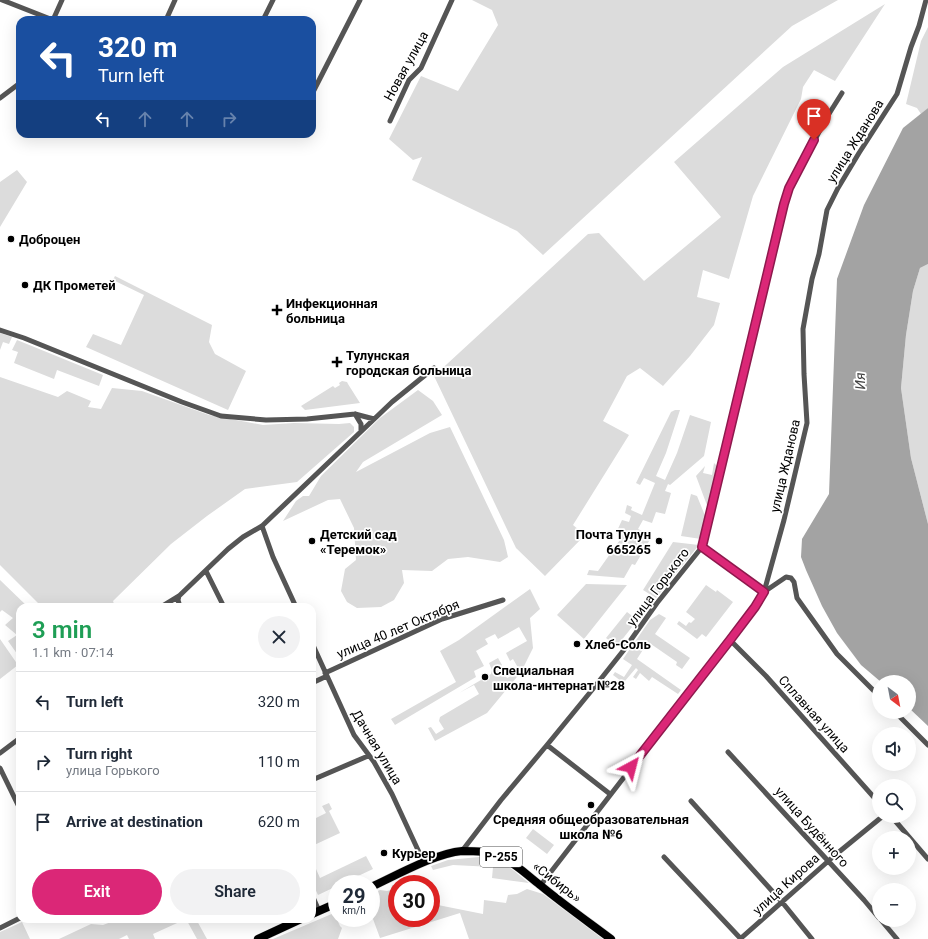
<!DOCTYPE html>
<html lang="en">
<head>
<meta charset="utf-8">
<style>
	body { margin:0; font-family:Roboto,sans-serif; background:#f2f2f3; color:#1f2937; height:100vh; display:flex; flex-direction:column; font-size:15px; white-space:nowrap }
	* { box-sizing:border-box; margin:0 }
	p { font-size:13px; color:#747a83 }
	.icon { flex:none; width:22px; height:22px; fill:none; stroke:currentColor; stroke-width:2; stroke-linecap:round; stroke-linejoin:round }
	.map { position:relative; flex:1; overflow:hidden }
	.side { position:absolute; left:16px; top:603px; width:300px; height:320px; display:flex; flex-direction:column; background:#fff; border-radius:12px; box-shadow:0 4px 16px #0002 }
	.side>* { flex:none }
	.hud { position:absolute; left:16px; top:16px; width:300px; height:122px; border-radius:12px; box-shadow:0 4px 16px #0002; background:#1a4fa0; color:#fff; overflow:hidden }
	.needle { width:26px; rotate:148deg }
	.controls { position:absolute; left:872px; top:675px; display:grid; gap:8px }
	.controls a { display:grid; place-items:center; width:44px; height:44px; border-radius:50%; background:#fff; box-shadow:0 4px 16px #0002; font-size:20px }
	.speed { position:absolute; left:328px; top:875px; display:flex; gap:8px; font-size:20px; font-weight:700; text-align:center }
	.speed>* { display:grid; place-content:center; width:52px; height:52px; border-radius:50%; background:#fff; box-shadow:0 4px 16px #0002; line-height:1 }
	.speed small { font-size:10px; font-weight:400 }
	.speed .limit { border:6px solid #d22; background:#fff; color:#111 }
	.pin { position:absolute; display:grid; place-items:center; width:34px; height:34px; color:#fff; margin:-41px -17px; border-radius:50% 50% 50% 0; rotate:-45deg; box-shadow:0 0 4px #0007 }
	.pin .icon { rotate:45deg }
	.me { position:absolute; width:44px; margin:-22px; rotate:38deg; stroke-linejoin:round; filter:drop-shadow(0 0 3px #0008) }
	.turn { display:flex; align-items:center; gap:14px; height:84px; padding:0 16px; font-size:18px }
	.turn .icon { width:52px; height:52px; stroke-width:2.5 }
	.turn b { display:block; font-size:28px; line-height:34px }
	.lanes { display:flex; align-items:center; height:38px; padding:0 16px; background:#0003; justify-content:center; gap:20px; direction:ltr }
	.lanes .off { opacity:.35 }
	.round { display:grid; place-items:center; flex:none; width:42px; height:42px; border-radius:21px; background:#f2f2f3 }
	.head { display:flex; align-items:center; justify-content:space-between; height:68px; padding:0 16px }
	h1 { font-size:24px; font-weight:600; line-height:30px; color:#1e9e55 }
	.cta { display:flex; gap:8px; margin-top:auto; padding:8px 16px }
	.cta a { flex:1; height:46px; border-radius:24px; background:#db2777; color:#fff; font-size:16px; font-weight:600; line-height:46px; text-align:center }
	.cta a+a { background:#f2f2f3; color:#1f2937 }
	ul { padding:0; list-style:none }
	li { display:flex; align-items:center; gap:12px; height:60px; padding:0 16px; border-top:1px solid #e0e1e3 }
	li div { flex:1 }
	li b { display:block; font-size:15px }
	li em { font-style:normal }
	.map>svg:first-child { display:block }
</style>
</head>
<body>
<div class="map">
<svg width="928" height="939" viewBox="0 0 928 939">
	<rect width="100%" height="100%" fill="#fff"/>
	<path fill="#dcdcdc" d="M472 0H838L792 26 543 255 517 231 412 180 422 157 413 160 389 139 421 76 458 91 498 25 492 10Z
		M885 4 835 81 814 70 803 87 801 99 753 196 729 279 703 270 697 297 720 303 714 325 690 356 663 386 640 368 627 376 603 421 629 435 573 525 585 535 545 576 516 548 434 376 588 234 599 233 644 281 721 217 674 162 783 67Z
		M928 27V108L921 114 917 108 906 104 921 41Z
		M17 170 27 182 0 227V182Z
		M928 264V524L911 458 901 388 906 335 913 291 920 268Z
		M115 276 212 325 209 342 215 354 246 371 228 410 86 347 93 334 121 345 144 295 113 280Z
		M0 333 12 337 9 344 3 342 0 350Z
		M17 340 103 375 99 386 57 370 54 379 14 363 18 352 12 350Z
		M0 377 58 397 67 391 91 401 88 407 101 409 112 388 142 391 209 415 263 425 294 423 339 424 350 423 354 427V432L297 482 245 489 207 516 171 544 113 601 115 607H42L0 565Z
		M342 381 347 382 348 384 360 403 305 410 301 406 333 386 335 388 340 385 339 383Z
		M418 390 433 401 442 415 363 462 356 472 430 433 450 427 504 540 508 557 500 562 468 557 448 559 432 571 402 570 404 583 394 600 381 607 357 608 347 602 341 591 345 569 356 560 354 528 340 499 328 500 283 521 296 501 303 496H309L321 476 380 418Z
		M675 410H680L666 453 656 476 665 480 677 453 690 415 711 422 704 456 670 485 668 484 665 491 671 493 665 514 656 512 652 523 643 520 638 529 652 536 635 565 632 564 624 578 587 575 589 570 598 571 622 537 616 533 622 520 629 522 631 516 625 513 627 505 632 507 631 510 642 515 655 483 644 478 640 485 636 483 671 412Z
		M714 463 718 467 708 508 696 476 705 466 703 473 712 475Z
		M691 494 697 496 706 518 701 539 681 536Z
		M673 542 699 545 656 598 643 590Z
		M0 580 28 607H20V658L8 641 17 635 5 625 13 618 2 610 0 612Z
		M586 584 627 585 584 639 557 615Z
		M706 585 716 592 717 590 733 602 706 637 702 634 697 639 677 624 679 621 686 626 689 622 691 623 695 619 686 612Z
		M530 589 540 609 530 618 533 648 521 672 487 713 435 741 428 728 431 727 436 734 444 729 439 721 440 717 479 694 474 685 459 693 491 674 492 670 489 663 498 658 502 665 500 667 507 678 520 671 513 659 510 661 506 653 527 641 519 627 498 639 495 634 485 639 488 644 476 651 484 666 474 671 476 677 395 725 391 719 456 682 440 651 459 640Z
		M627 612 635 618 630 625 632 627 617 646 606 638Z
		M659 614 666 618 655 634 690 658 682 669 676 665 677 662 648 642 637 659 681 690 678 694 652 677 649 681 640 673 636 679 633 677 638 670 636 668 625 681H621L613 675 615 672 624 677 632 665 623 659 650 620Z
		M0 639 18 665 0 679Z
		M329 803 332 809 329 811 340 833 312 846V820L326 813 322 806Z
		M533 829 554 845 547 854 526 838Z
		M366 856 373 869 341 884H337V886L318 895 312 882V871L316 869 320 878Z
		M479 857C504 859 510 868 529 883L492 878 493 867 453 865 433 870 431 866 448 860Z
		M392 885H394L397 892V918H431L432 897 438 905 483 914 484 900 506 903 508 895 517 894 527 889 543 894 603 939H469L460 913 380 938 373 919 355 924 352 918H371V894L380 890 387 891 391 890Z
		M334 913 340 926 342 928 338 939H273Z
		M119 919H154L156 922 159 919H196L207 939H197L186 919 153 934 155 939H129L127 935 119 939H59L91 924 103 925Z
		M22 922 30 939H0V932Z"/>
	<path fill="#a3a3a3" d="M928 108V264L920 268 913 291 906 335 901 388 911 458 928 524V726L909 708V682H881L861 665 837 633 822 606 806 570 801 557 802 539 829 494 837 279 864 205 903 128Z"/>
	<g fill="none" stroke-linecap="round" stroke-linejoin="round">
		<defs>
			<path id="highway" d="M371 887C395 876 436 853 462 851 473 851 487 851 498 855 514 862 527 875 540 885 563 904 587 921 611 939
				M312 914 337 903
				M258 939 301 919"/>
		</defs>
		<use href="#highway" stroke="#dbdbdb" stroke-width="9"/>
		<path stroke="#555" stroke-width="5" d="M2 0 53 20
			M53 20 62 0
			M166 20 175 0
			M263 20 273 0
			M312 94 360 0
			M0 98 20 83
			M390 121 409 80 421 68 452 0
			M0 330 24 338 182 402 221 416 266 420 307 419 355 414 374 419
			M355 414 361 424V431
			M262 526 273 557 296 607
			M702 547 764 592 786 577 791 578 794 582 797 598 837 654 879 696
			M206 571 224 607
			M179 596 178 600 180 607
			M161 607 179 596 228 549 243 537 262 526 392 402 434 368
			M730 640 766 676 879 803
			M312 643 354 735 374 762 392 794 424 863
			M325 673 442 619 503 600
			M312 683 327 676
			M895 712 928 745
			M728 752 864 900 879 918
			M0 753 20 738
			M0 768 20 809
			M312 780 368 756
			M610 794 547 745 592 690 623 651 657 603 702 547 789 188 827 117 842 93
			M691 801 782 902 812 939
			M891 816 928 859
			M462 851 501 800 547 745
			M664 857 741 939
			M540 886 730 640 755 607 764 592 784 520 807 423 804 374 803 329 812 279 819 254 827 210 838 188 859 153 897 94 911 47 919 26 926 0
			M312 895 319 911
			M881 920 897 939
			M0 928 20 918
			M740 939 834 856 883 816"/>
		<use href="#highway" stroke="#000" stroke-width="8"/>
	</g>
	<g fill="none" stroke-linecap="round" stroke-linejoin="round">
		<defs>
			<path id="route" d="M631 767 730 640 755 607 764 592 702 547 784 204 789 188 814 140"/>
		</defs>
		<use href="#route" stroke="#8e194d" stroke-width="10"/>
		<use href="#route" stroke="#db2777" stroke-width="7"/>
	</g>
	<g fill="#000" stroke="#fff" stroke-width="1.5">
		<circle cx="11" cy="239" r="4"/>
		<circle cx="25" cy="285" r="4"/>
		<path d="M275 304h4v4h4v4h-4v4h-4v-4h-4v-4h4z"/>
		<path d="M335 356h4v4h4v4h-4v4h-4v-4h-4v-4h4z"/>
		<circle cx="312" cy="541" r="4"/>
		<circle cx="659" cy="541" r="4"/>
		<circle cx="577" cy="644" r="4"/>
		<circle cx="485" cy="677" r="4"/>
		<circle cx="591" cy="805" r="4"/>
		<circle cx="384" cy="853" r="4"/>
	</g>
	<g text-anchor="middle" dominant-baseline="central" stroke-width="3.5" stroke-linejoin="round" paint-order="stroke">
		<rect fill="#fff" stroke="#4c4c4c" stroke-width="1" x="480" y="847" width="42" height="20" rx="3"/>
		<g font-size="12" font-weight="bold" fill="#000">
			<text x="501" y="857">Р-255</text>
		</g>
		<g font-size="13" fill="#000" stroke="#fff">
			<text transform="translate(406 66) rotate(-61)">Новая улица</text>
			<text transform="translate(855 141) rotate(-58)">улица Жданова</text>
			<text transform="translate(785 466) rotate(-77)">улица Жданова</text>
			<text transform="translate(658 587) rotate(-53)">улица Горького</text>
			<text transform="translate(398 629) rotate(-23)">улица 40 лет Октября</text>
			<text transform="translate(814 714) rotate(48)">Сплавная улица</text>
			<text transform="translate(377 747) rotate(59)">Дачная улица</text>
			<text transform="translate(812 827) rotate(48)">улица Будённого</text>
			<text transform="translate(557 882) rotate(38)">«Сибирь»</text>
			<text transform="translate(786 884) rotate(-42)">улица Кирова</text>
		</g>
		<g font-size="13" font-weight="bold" fill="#000" stroke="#fff" text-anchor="start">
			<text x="19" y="239">Доброцен</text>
			<text x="33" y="285">ДК Прометей</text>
			<text x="286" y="303">Инфекционная<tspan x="286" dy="15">больница</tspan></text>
			<text x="346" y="355">Тулунская<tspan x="346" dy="15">городская больница</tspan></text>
			<text x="320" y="534">Детский сад<tspan x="320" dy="15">«Теремок»</tspan></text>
			<text x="651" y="534" text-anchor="end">Почта Тулун<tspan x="651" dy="15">665265</tspan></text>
			<text x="585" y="644">Хлеб-Соль</text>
			<text x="493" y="670">Специальная<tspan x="493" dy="15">школа-интернат №28</tspan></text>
			<text x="591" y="819" text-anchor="middle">Средняя общеобразовательная<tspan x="591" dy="15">школа №6</tspan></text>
			<text x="392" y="853">Курьер</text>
		</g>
		<g font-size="14" font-style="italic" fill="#444" stroke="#fff">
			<text transform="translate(860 381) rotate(-92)">Ия</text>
		</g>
	</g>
</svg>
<div class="controls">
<a><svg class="needle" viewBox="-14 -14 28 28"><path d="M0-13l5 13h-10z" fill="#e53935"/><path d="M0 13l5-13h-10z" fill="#747a83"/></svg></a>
<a><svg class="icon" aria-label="sound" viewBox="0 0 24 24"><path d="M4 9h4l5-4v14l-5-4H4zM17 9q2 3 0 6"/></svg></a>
<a><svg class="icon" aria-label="search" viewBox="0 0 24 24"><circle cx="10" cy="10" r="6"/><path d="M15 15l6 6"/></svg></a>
<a>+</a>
<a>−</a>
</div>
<div class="speed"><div>29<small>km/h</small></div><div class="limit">30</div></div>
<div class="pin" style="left:814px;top:140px;background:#d93025"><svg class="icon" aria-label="arrive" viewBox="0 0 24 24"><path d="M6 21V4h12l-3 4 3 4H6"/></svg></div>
<svg class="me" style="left:631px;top:767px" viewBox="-20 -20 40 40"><path d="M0-17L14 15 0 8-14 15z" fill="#db2777" stroke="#fff" stroke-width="4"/></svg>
<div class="hud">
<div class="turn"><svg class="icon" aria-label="left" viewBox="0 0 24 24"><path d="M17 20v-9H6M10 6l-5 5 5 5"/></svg><div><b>320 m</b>Turn left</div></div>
<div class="lanes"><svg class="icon" aria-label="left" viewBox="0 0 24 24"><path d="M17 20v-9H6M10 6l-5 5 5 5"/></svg><svg class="icon off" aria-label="ahead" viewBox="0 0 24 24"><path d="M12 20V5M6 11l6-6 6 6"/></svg><svg class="icon off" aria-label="ahead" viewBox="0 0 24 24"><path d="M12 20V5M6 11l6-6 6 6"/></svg><svg class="icon off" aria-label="right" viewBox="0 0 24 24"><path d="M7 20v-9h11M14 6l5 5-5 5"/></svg></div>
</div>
<section class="side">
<div class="head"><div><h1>3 min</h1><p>1.1 km · 07:14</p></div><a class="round"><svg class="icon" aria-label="close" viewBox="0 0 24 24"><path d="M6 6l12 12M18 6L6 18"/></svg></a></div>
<ul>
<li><svg class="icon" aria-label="left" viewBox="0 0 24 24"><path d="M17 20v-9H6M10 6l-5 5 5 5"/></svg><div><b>Turn left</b></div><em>320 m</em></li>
<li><svg class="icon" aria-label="right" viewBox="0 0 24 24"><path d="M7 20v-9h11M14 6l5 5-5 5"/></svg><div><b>Turn right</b><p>улица Горького</p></div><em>110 m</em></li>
<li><svg class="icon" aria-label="arrive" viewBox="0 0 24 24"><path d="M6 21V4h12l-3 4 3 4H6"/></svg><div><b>Arrive at destination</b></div><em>620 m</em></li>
</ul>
<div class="cta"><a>Exit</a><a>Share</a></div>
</section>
</div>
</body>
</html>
